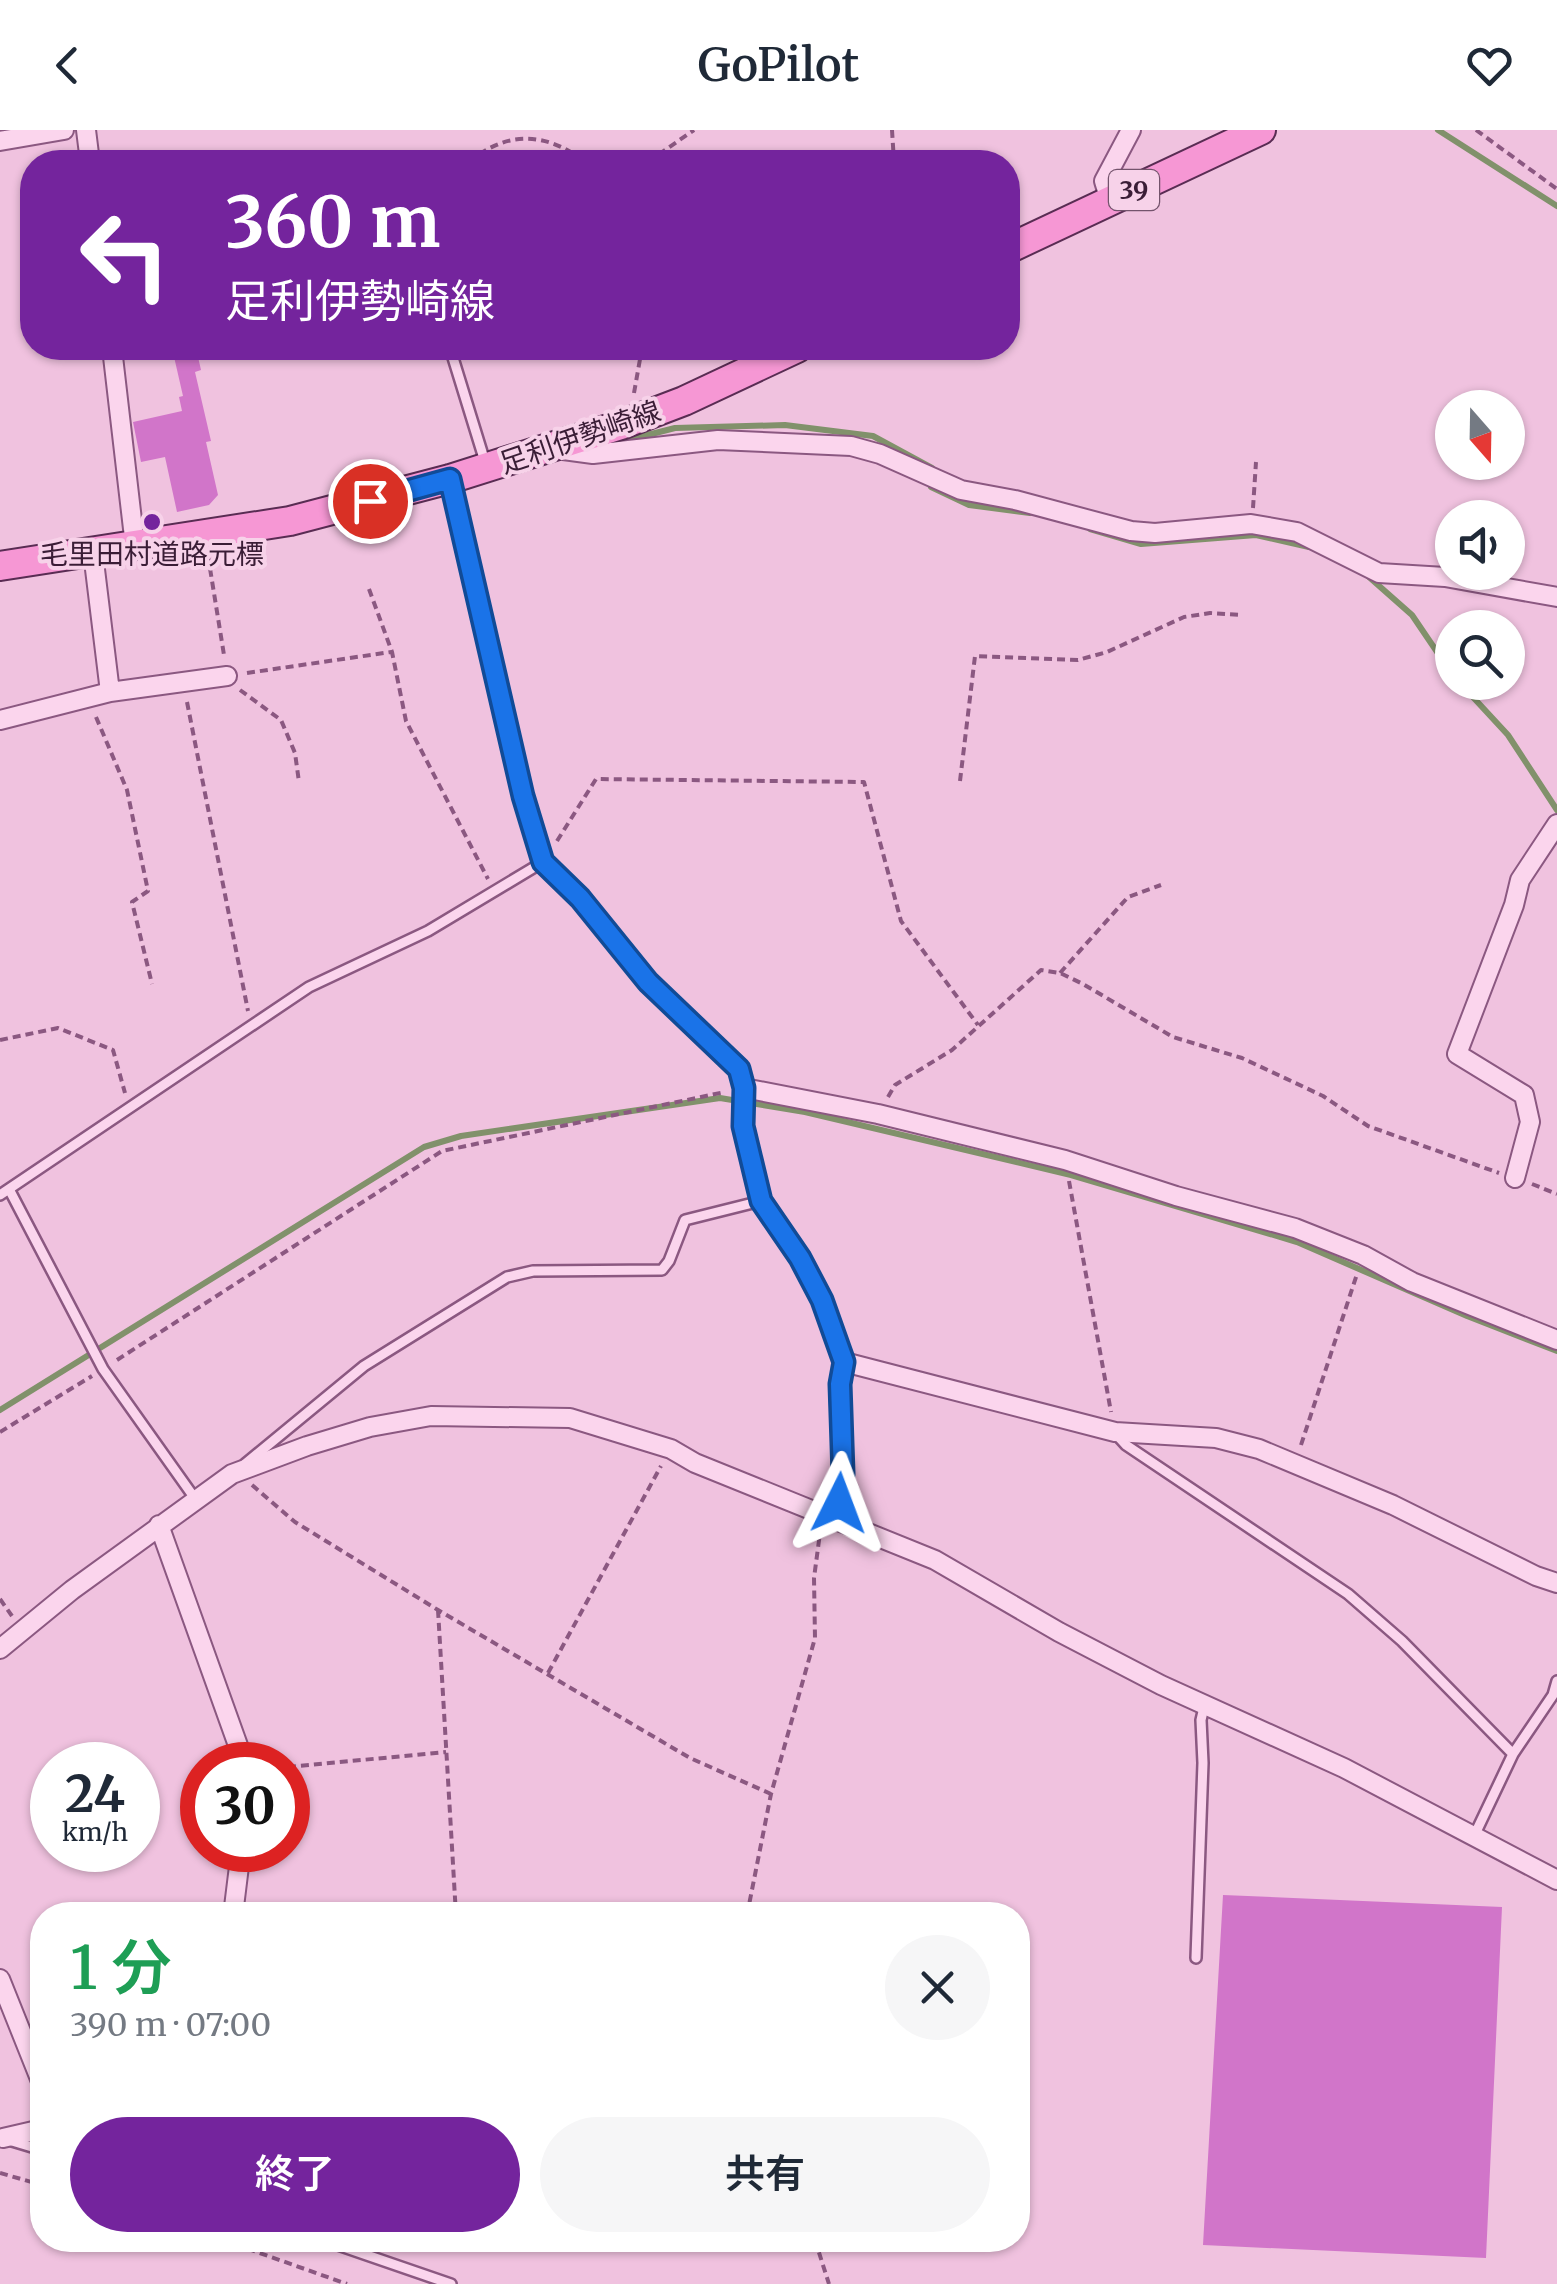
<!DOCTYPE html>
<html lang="ja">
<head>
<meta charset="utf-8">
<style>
	body { margin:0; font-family:Merriweather,"Noto Sans JP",serif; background:#f6f6f7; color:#1f2937; height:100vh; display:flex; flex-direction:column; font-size:38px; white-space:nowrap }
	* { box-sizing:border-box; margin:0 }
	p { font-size:32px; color:#747a83 }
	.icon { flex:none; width:55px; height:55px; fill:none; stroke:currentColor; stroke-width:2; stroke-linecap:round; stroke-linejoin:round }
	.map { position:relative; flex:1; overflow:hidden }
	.panel { position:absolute; left:30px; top:1772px; width:1000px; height:350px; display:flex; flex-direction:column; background:#fff; border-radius:40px; box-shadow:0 2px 8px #0004 }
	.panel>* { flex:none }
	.top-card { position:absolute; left:20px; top:20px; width:1000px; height:210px; border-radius:40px; box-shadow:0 2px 8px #0004; background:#74249d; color:#fff; overflow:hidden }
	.needle { width:65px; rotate:160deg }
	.controls { position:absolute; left:1435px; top:260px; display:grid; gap:20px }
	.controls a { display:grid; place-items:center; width:90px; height:90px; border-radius:50%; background:#fff; box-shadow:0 2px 8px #0004; font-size:50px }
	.speed { position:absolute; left:30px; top:1612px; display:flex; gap:20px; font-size:50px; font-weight:700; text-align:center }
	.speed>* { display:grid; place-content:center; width:130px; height:130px; border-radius:50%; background:#fff; box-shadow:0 2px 8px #0004; line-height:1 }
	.speed small { font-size:25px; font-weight:400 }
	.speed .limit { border:15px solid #d22; background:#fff; color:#111 }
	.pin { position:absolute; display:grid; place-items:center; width:85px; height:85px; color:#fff; margin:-42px; border:5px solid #fff; border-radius:50%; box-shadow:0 2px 10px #0007 }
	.me { position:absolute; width:110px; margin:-55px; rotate:3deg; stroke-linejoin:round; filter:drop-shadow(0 0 8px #0008) }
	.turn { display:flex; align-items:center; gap:35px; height:210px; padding:0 40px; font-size:45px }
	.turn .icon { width:130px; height:130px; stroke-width:2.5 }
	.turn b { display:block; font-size:70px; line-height:85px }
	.round { display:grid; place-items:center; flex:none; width:105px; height:105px; border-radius:52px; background:#f6f6f7 }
	.overview { display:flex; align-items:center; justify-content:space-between; height:170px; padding:0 40px }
	h1 { font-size:60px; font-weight:600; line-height:75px; color:#1e9e55 }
	.action { display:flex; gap:20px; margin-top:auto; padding:20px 40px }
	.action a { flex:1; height:115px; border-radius:60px; background:#74249d; color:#fff; font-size:40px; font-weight:600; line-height:115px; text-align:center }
	.action a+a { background:#f6f6f7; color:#1f2937 }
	header { display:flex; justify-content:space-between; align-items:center; height:130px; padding:0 40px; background:#fff; font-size:45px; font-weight:600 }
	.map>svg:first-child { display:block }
</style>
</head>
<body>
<header><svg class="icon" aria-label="back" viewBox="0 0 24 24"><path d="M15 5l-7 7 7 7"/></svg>GoPilot<svg class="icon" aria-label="heart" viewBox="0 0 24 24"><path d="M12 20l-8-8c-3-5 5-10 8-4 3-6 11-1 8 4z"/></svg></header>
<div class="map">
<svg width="1557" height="2154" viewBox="0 0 1557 2154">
	<rect width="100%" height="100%" fill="#f0c2df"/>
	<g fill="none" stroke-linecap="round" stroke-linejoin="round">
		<path stroke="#81916b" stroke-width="6" d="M1438 0 1557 76
			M616 313 675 298 785 295 873 306 932 338
			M931 357 969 375 1030 383
			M1090 399 1141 414 1256 405 1309 417
			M1369 447 1412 485 1452 544
			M1459 552 1508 605 1557 680
			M0 1280 424 1017 461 1006 720 968 805 982 1071 1045 1297 1112 1467 1186 1557 1221"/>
	</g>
	<path fill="#d175c9" d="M172 218H196L201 240 195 242 211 311 206 312 218 365 209 375 177 382 165 327 141 332 133 292 182 281 179 267 183 266Z
		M1223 1765 1502 1777 1486 2128 1203 2115Z"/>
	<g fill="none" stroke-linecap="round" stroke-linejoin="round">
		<defs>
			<path id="service" d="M450 218 486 335
				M9 1059 103 1239 196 1370
				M0 1065 309 857 428 801 543 732
				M1116 1304 1126 1315 1348 1464 1402 1511 1513 1624
				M245 1334 364 1236 507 1147 533 1141 662 1140 669 1131 685 1090 761 1071
				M1475 1704 1513 1624 1553 1565 1557 1551
				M1196 1828 1203 1633 1201 1590 1205 1573
				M12 2011 42 2020
				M323 2110 451 2154"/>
			<path id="minor" d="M86 0 90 32
				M0 11 64 0
				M1110 71 1104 51 1131 0
				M112 218 135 416
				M556 319 593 324 718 310 851 316 880 324 961 360 1015 370 1131 401 1155 403 1251 394 1297 402 1379 443 1445 447 1557 467
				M450 349 523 666 543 732 580 768 648 852 739 939 744 958 743 996 761 1071 800 1128 822 1170 844 1232 839 1254 843 1345 839 1373 830 1387
				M93 423 110 562
				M0 590 110 562 227 546
				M744 958 878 984 1065 1030 1176 1066 1295 1098 1363 1125 1412 1152 1557 1210
				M1515 1048 1530 992 1524 965 1457 924 1514 775 1520 750 1557 694
				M844 1232 1115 1302 1216 1308 1259 1319 1393 1375 1536 1446 1557 1453
				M159 1395 245 1635
				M0 1519 72 1460 232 1344 307 1316 370 1297 431 1286 570 1288 671 1319 695 1333 935 1430 1059 1502 1161 1555 1344 1638 1557 1750
				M233 1785 241 1720
				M0 1849 42 1954
				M3 2008 42 1999"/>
			<path id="primary" d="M1008 119 1261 0
				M0 436 290 391 450 349 621 295 684 271 797 218"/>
		</defs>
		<use href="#service" stroke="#8b5881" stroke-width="14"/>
		<use href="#minor" stroke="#8b5881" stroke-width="22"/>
		<use href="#primary" stroke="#592c53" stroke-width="32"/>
		<path stroke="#8b5881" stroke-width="4" stroke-dasharray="8 5" stroke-linecap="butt" d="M892 0 894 32
			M1476 0 1557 59
			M469 32C508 0 546 2 586 32
			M648 32 694 0
			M634 263 642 218
			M1253 378 1256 332
			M208 426 224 525
			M369 459 392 522 406 591 488 749
			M247 543 391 522
			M240 560 281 590 295 623 299 652
			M187 572 248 881
			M96 587 127 660 148 761 132 772 152 854
			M960 651 975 526 1078 530 1107 522 1184 487 1210 483 1243 485
			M557 711 596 649 864 652 901 791 978 895
			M1060 843 1128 767 1161 755
			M0 910 58 898 113 920 125 963
			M888 967 895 955 952 920 1041 840 1060 843 1083 854 1173 907 1242 928 1323 966 1368 996 1499 1043
			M1069 1051 1111 1282
			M1532 1054 1557 1064
			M117 1230 442 1021 725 962
			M0 1302 92 1246
			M1301 1315 1357 1144
			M252 1355 295 1392 438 1480 690 1628 771 1664
			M0 1469 12 1486
			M438 1480 456 1785
			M548 1543 661 1336
			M288 1637 446 1622
			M747 1785 771 1664 815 1508 814 1448 820 1403
			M0 2043 42 2055
			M223 2110 347 2154
			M815 2110 829 2154"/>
		<use href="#service" stroke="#fbd5ed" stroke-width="9"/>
		<use href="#minor" stroke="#fbd5ed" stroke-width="18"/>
		<use href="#primary" stroke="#f697d4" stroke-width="28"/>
	</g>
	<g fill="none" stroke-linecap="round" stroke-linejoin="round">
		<defs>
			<path id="route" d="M370 371 450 349 523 666 543 732 580 768 648 852 739 939 744 958 743 996 761 1071 800 1128 822 1170 844 1232 840 1254 843 1344 839 1373"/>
		</defs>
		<use href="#route" stroke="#114b97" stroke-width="25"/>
		<use href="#route" stroke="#1a73e8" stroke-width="18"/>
	</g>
	<circle fill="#74249d" stroke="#f7d2e9" stroke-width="4" cx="152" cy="392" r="10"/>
	<g text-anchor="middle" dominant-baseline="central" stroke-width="8" stroke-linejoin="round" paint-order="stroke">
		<rect fill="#f7d2e9" stroke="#73536c" stroke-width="2.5" x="1109" y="40" width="50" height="40" rx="8"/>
		<g font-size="25" font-weight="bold" fill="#3a1d36">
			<text x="1134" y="60">39</text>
		</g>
		<g font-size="28" fill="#3a1d36" stroke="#f7d2e9">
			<text transform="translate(580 307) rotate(-19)">足利伊勢崎線</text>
		</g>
		<g font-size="28" fill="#3a1d36" stroke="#f7d2e9">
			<text x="152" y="424">毛里田村道路元標</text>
		</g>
	</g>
</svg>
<div class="controls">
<a><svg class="needle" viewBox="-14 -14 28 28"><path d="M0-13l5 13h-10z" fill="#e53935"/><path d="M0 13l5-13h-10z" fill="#747a83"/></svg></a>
<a><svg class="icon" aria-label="sound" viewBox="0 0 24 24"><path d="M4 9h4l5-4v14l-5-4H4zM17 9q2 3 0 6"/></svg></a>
<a><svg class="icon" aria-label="search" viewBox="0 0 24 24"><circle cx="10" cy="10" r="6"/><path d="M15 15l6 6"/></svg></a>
</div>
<div class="speed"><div>24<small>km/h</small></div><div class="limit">30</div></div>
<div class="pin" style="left:370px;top:371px;background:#d93025"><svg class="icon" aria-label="arrive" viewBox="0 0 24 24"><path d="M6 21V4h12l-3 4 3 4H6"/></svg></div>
<svg class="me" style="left:839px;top:1373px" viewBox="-20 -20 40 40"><path d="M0-17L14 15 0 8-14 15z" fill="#1a73e8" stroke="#fff" stroke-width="4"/></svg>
<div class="top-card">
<div class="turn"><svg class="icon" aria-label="left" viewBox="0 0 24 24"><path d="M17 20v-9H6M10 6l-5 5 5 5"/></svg><div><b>360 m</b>足利伊勢崎線</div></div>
</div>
<section class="panel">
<div class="overview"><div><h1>1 分</h1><p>390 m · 07:00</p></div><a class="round"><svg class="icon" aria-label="close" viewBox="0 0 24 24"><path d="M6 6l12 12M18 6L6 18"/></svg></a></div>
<div class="action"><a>終了</a><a>共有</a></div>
</section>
</div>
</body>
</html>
